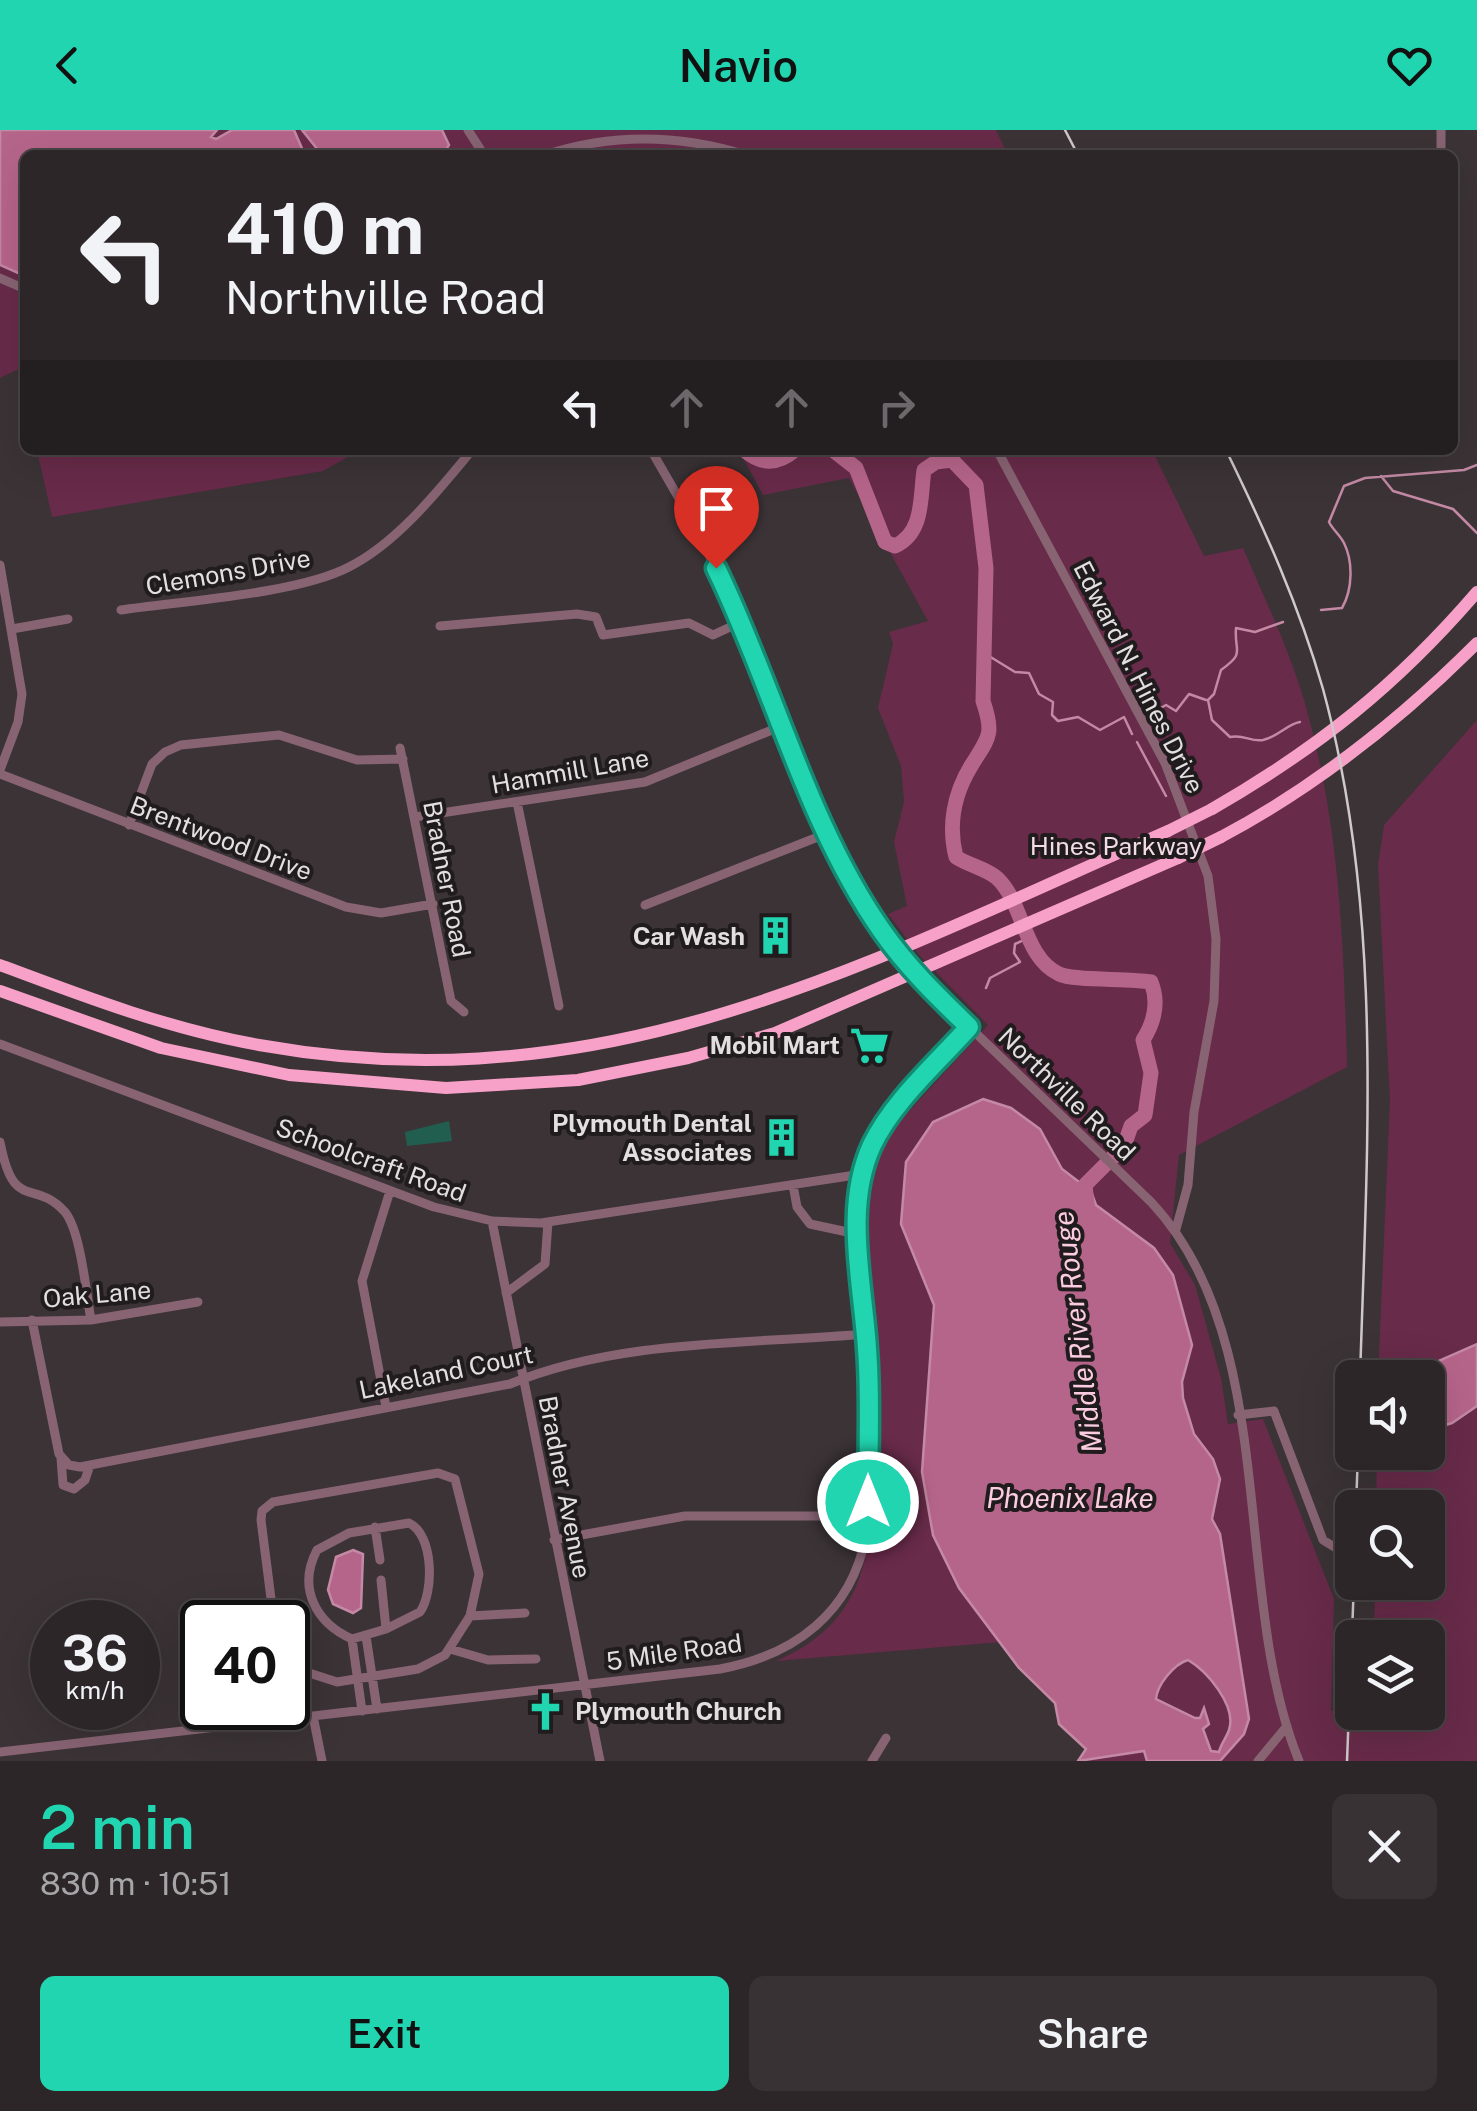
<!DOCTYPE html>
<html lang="en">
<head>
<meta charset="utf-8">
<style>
	body { margin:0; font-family:"Public Sans",sans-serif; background:#383234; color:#f1f3f6; height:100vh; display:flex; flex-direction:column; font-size:38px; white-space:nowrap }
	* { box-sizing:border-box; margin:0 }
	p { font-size:32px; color:#a6a5a8 }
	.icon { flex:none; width:55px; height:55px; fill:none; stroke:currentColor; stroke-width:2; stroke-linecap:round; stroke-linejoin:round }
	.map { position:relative; height:1631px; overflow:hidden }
	.details { display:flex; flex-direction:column; background:#2c2628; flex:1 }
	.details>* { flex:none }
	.hud { position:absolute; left:20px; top:20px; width:1438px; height:305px; border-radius:15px; box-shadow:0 10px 40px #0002,0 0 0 2px #484345; background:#2c2628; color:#f1f3f6; overflow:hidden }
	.fabs { position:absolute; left:1335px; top:1230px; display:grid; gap:20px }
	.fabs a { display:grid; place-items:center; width:110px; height:110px; border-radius:15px; background:#2c2628; box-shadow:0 10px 40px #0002,0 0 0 2px #484345; font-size:50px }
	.speed { position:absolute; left:30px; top:1470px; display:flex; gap:20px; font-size:50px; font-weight:700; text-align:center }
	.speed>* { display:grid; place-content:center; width:130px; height:130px; border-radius:50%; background:#2c2628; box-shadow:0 10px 40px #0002,0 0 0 2px #484345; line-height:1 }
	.speed small { font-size:25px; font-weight:400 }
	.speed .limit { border:5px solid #111; border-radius:15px; background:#fff; color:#111 }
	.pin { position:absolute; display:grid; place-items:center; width:85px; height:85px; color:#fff; margin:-102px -42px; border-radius:50% 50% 50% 0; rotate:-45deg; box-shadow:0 0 10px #0007 }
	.pin .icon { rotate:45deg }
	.me { position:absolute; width:110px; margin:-55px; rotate:0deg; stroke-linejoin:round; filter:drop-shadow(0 0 8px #0008) }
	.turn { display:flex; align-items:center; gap:35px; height:210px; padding:0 40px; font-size:45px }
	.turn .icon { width:130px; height:130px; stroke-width:2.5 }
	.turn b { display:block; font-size:70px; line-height:85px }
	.lanes { display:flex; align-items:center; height:95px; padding:0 40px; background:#0003; justify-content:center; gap:50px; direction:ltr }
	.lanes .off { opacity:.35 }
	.round { display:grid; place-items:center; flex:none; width:105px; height:105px; border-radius:15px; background:#383234 }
	.headline { display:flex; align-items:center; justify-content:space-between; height:170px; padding:0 40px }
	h1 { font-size:60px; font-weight:600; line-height:75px; color:#20d5b0 }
	.primary-button { display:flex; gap:20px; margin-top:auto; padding:20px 40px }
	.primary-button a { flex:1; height:115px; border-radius:15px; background:#20d5b0; color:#111; font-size:40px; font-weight:600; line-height:115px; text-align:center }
	.primary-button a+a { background:#383234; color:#f1f3f6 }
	header { display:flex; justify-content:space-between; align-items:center; height:130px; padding:0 40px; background:#20d5b0; color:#111; font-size:45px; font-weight:600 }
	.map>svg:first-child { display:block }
</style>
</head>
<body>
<header><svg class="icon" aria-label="back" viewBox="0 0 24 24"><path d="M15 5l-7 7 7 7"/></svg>Navio<svg class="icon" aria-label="heart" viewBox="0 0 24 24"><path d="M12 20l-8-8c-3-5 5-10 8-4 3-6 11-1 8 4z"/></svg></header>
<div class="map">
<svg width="1477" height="1631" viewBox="0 0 1477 1631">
	<rect width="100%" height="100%" fill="#3b3336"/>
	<path fill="#682b49" d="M0 0H996L1008 25H25V266L19 239 0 248Z
		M37 320H360L323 341 52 387Z
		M739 320H1152L1204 426 1243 418C1267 474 1294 529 1309 588 1340 704 1344 818 1347 937L1179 1025 1170 1113 1195 1155 1221 1248 1228 1294 1263 1289 1334 1469 1331 1581 1352 1578V1582H1428V1508L1374 1507 1375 1453 1428 1452V1378L1376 1377 1377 1323 1428 1322V1248L1378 1247 1390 971 1378 735 1384 695 1477 590V1631H1078L1086 1619 1059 1594 1055 1573 1019 1538 1001 1512 776 1531C876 1489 873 1404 873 1312 873 1266 872 1220 869 1174 866 1135 858 1091 868 1052 873 1035 880 1019 889 1003L988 895 920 826 888 784 907 776 894 712 904 672 901 636 878 578 893 514 889 502 928 491 849 348 763 365Z"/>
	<path fill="#b6658a" stroke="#c489a4" stroke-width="2.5" fill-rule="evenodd" d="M0 0H217L211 7 216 9 232 0H294L304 23 25 25V146L0 135Z
		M302 0H442L449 15 443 25H322Z
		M983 969 1011 978 1040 999 1062 1039 1091 1061 1096 1075 1154 1118 1173 1145 1192 1215 1182 1252 1183 1268 1194 1304 1213 1329 1220 1349 1212 1389 1220 1404 1249 1589 1244 1604 1220 1631H1147L1144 1621 1078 1631 1086 1619 1059 1594 1055 1573 1019 1538 959 1458 933 1405 922 1342 934 1175 901 1094 906 1032 933 992ZM1188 1530C1207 1541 1237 1576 1229 1600 1226 1609 1221 1613 1219 1622L1211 1621 1203 1599 1209 1594 1204 1578 1200 1588H1195L1156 1569C1157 1555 1174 1534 1188 1530Z
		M1477 1214V1276L1452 1293 1429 1300 1428 1248 1423 1247 1434 1233Z
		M353 1420 363 1424 361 1478 353 1483 333 1474 328 1460 336 1427Z"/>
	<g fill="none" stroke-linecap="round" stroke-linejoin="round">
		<path stroke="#c489a4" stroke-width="2.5" d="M1381 346 1393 361 1453 379 1477 403
			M1321 480 1342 478C1353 459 1353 431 1344 413 1340 405 1333 400 1329 392L1344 356 1365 348 1464 340 1477 335
			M1283 492 1255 502 1236 498C1234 523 1246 522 1221 540L1214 564 1208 570 1212 590 1230 607C1244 604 1250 612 1263 610 1278 607 1287 594 1300 592
			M984 523 1015 542 1029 543 1039 564 1053 572 1052 585 1058 591 1078 587 1100 600 1124 587 1132 604
			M1159 579 1166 575 1176 581 1189 564 1206 570
			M1137 612 1166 666
			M986 858 990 848 1020 832 1014 823 1015 814 1030 807"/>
		<path stroke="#b6658a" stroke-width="15" d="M744 320C761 335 778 335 795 320
			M833 320 856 338 885 412 895 416C924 403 920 368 924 340L936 332 952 330 976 355 986 438 983 571C995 606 988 608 971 636 954 664 948 696 956 727 968 735 987 739 997 748 1024 773 1023 827 1059 844 1073 851 1129 848 1151 852 1159 872 1155 891 1143 910L1151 943 1145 985 1131 996 1124 1016 1085 1055 1087 1075"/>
	</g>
	<path fill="#215e4f" d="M773 989 795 992 790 1025 768 1022Z
		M449 991 452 1011 407 1016 405 1002Z"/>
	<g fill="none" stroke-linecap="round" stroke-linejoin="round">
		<path stroke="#886473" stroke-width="9" d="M468 0 484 25
			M545 25C612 3 678 4 746 25
			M1441 25V0
			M0 148 25 159
			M651 320 699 403 751 514 835 718 880 798
			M997 320 1165 633 1208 746 1216 809 1214 871 1194 982 1188 1055 1176 1099
			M0 435 22 564 18 592 0 640
			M121 480C182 471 297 464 349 437 397 413 438 361 472 320
			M440 496 577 484 596 487 603 505 689 493 713 505 741 492
			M12 499 68 489
			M400 618 451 871 464 882
			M0 644 346 777 381 783 433 774
			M517 672 559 876
			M415 687 645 652 784 595
			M129 695 152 634 165 622 181 615 279 605 357 630 403 629
			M645 775 828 703
			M932 861 1151 1072C1282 1211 1230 1462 1299 1631
			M0 914 434 1077 492 1091 541 1093 862 1044
			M0 1012C14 1084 33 1047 65 1082 81 1102 86 1163 91 1190
			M793 1055 797 1077 810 1094 857 1104
			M492 1091 600 1631
			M506 1163 545 1134 548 1092
			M32 1190 59 1324 69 1335 80 1337 510 1254C618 1209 751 1214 866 1204
			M0 1192 91 1190 198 1172
			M386 1277 362 1151 390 1061
			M1238 1285 1274 1281 1323 1410 1349 1426
			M61 1328 63 1355 74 1359 85 1350 90 1335
			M409 1393C434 1405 434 1462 420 1482L386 1499 352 1509C316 1493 297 1458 317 1420L349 1403Z
			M375 1397 380 1430
			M554 1410 685 1386H867
			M381 1450 386 1499
			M470 1486 525 1483
			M274 1492 261 1390 262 1381 273 1372 438 1343 455 1349 479 1444 470 1486 445 1525 418 1539 337 1552 306 1542 288 1526
			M366 1506 377 1579
			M352 1509 362 1581
			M450 1519 488 1530 536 1529
			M313 1586 322 1631
			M0 1622 720 1539C795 1525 851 1483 866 1406 870 1345 871 1282 868 1221 864 1154 842 1080 872 1016 892 972 937 934 969 897
			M872 1631 886 1608
			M1258 1631 1287 1596"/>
		<path stroke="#f8a1c8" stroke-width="12" d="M1212 679C1318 618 1397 555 1477 462
			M1221 707C1317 656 1401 589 1477 513
			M0 835C85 867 169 899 259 915 606 977 862 835 1168 701
			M0 861 161 918 289 945 446 958 578 950 688 928 775 903 1178 728"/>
		<path stroke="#cec9cb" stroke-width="2.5" d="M1065 0 1078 25
			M1226 320C1264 398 1299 475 1323 559 1384 783 1367 1018 1360 1248
			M1356 1378 1358 1322
			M1347 1631 1354 1452"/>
		<path stroke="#886473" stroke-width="9" d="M880 798 932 861"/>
		<path stroke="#f8a1c8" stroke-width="12" d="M1168 701 1212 679
			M1178 728 1221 707"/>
	</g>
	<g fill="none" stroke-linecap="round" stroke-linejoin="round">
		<defs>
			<path id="route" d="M716 438C773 555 807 694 882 801 907 837 938 867 969 897 937 933 893 971 872 1015 843 1078 863 1153 867 1219 871 1269 868 1321 868 1372"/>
		</defs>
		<use href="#route" stroke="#158a72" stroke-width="25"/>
		<use href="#route" stroke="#20d5b0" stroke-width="18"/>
	</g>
	<defs>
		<symbol id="building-bare" viewBox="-9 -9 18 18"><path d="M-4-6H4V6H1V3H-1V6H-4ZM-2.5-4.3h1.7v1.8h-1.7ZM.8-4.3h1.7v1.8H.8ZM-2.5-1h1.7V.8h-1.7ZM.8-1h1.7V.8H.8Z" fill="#20d5b0" stroke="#201c1e" stroke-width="2.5" paint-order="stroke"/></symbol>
		<symbol id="supermarket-bare" viewBox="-9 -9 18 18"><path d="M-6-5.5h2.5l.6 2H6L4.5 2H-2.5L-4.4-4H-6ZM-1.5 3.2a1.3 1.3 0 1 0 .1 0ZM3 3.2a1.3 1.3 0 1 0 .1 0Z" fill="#20d5b0" stroke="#201c1e" stroke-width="2.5" paint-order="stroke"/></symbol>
		<symbol id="church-bare" viewBox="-9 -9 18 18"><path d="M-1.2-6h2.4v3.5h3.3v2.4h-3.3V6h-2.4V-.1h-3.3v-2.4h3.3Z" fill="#20d5b0" stroke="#201c1e" stroke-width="2.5" paint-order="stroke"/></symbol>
	</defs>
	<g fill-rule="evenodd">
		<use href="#building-bare" x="748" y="778" width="55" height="55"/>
		<use href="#supermarket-bare" x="842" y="888" width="55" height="55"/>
		<use href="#building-bare" x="754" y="980" width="55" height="55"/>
		<use href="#church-bare" x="518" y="1554" width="55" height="55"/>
	</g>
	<g text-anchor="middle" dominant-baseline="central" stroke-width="8" stroke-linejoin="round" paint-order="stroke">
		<g font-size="25" fill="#e3dee0" stroke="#201c1e">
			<text transform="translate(228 442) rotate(-10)">Clemons Drive</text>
			<text transform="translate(1139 547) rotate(63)">Edward N. Hines Drive</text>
			<text transform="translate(570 641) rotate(-10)">Hammill Lane</text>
			<text transform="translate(221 708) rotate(21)">Brentwood Drive</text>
			<text transform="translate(447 749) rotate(79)">Bradner Road</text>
			<text transform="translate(1067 964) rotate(44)">Northville Road</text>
			<text transform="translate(371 1030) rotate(20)">Schoolcraft Road</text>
			<text transform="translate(97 1164) rotate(-5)">Oak Lane</text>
			<text transform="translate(446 1242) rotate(-12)">Lakeland Court</text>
			<text transform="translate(565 1357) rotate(79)">Bradner Avenue</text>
			<text transform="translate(674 1522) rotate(-8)">5 Mile Road</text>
		</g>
		<g font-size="25" fill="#f4dce6" stroke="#201c1e">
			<text x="1116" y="716">Hines Parkway</text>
		</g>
		<g font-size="25" font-weight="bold" fill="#e3dee0" stroke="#201c1e" text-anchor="end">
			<text x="745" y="806">Car Wash</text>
			<text x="840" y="915">Mobil Mart</text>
			<text x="752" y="993">Plymouth Dental<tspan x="752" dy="29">Associates</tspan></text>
			<text x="575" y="1581" text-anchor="start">Plymouth Church</text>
		</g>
		<g font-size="28" font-style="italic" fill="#fbccdf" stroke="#201c1e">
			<text transform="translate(1077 1202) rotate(-97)">Middle River Rouge</text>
			<text x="1070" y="1367">Phoenix Lake</text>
		</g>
	</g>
</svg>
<div class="fabs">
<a><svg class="icon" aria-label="sound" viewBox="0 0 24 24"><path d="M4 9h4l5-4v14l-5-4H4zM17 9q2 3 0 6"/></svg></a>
<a><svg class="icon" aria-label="search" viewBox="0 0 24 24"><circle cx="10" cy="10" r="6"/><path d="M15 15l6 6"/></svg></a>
<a><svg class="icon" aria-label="layers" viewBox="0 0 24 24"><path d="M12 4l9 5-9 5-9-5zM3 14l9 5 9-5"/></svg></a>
</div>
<div class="speed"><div>36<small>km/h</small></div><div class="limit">40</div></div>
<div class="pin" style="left:716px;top:438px;background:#d93025"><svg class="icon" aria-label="arrive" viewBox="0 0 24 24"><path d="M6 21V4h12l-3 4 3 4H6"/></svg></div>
<svg class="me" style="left:868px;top:1372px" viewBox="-20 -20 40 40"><circle r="17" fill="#20d5b0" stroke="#fff" stroke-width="3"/><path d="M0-11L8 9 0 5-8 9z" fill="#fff"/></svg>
<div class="hud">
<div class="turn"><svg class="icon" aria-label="left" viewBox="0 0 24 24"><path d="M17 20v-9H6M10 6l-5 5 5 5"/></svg><div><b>410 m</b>Northville Road</div></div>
<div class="lanes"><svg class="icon" aria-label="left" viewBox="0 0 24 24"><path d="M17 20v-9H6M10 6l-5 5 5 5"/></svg><svg class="icon off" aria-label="ahead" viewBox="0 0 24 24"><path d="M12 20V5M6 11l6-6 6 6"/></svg><svg class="icon off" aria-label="ahead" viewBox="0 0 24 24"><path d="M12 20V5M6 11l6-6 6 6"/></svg><svg class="icon off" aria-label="right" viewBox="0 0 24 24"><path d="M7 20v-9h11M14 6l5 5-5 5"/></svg></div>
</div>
</div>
<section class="details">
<div class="headline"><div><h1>2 min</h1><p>830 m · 10:51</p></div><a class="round"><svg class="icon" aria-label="close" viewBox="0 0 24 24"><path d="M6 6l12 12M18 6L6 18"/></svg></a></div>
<div class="primary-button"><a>Exit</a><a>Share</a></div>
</section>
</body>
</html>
